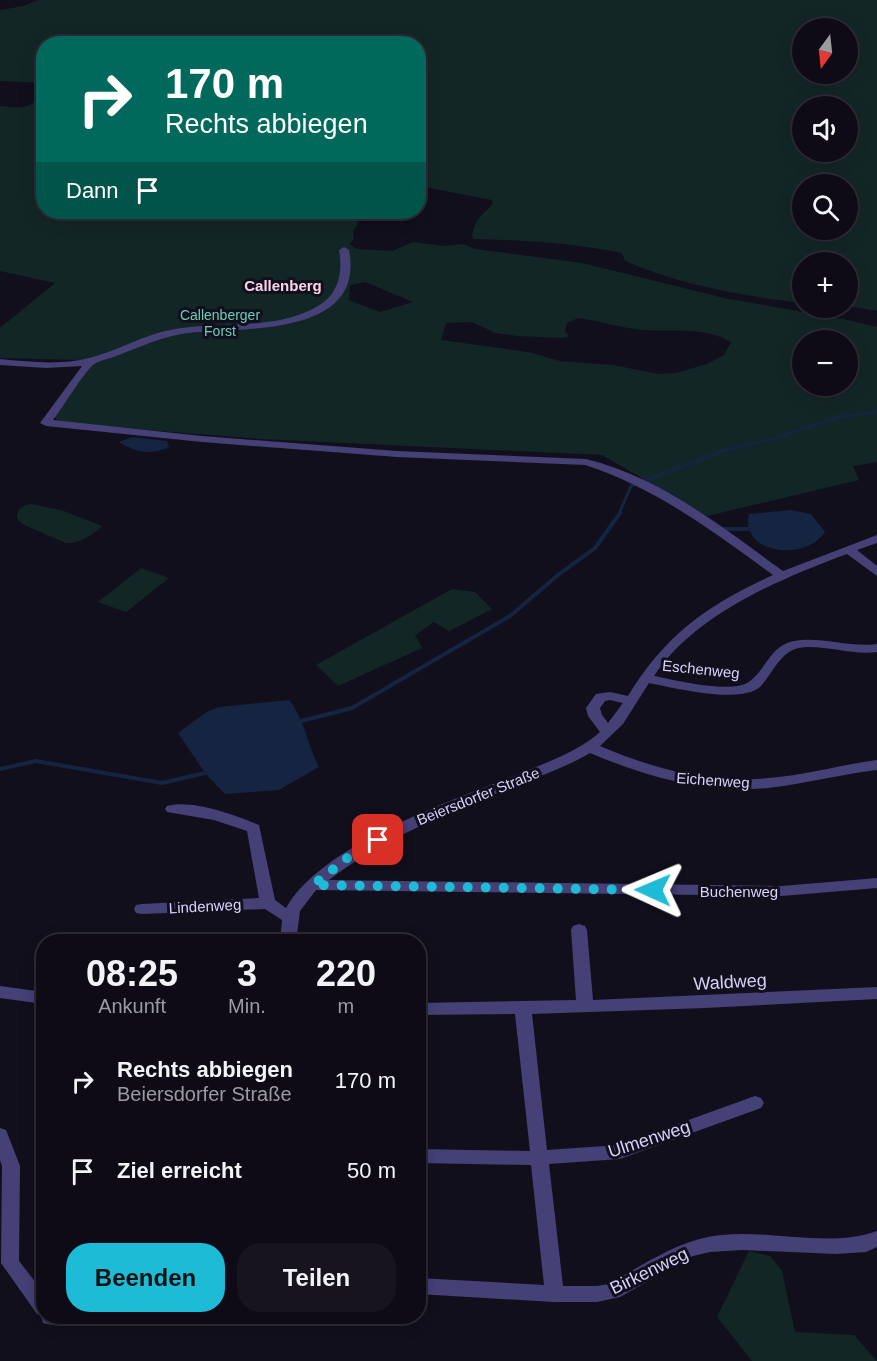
<!DOCTYPE html>
<html lang="de">
<head>
<meta charset="utf-8">
<style>
	body { margin:0; font-family:Helvetica,sans-serif; background:#17141f; color:#f1f3f6; height:100vh; display:flex; flex-direction:column; font-size:22px; white-space:nowrap }
	* { box-sizing:border-box; margin:0 }
	p { font-size:20px; color:#9b9ba1 }
	.icon { flex:none; width:33px; height:33px; fill:none; stroke:currentColor; stroke-width:2; stroke-linecap:round; stroke-linejoin:round }
	.map { position:relative; flex:1; overflow:hidden }
	.panel { position:absolute; left:36px; top:934px; width:390px; height:390px; display:flex; flex-direction:column; background:#0e0b16; border-radius:24px; box-shadow:0 3px 15px #0003,0 0 0 2px #2e2b35 }
	.panel>* { flex:none }
	.top-card { position:absolute; left:36px; top:36px; width:390px; height:183px; border-radius:24px; box-shadow:0 3px 15px #0003,0 0 0 2px #2e2b35; background:#00695c; color:#fff; overflow:hidden }
	.needle { width:39px; rotate:195deg }
	.fabs { position:absolute; left:792px; top:18px; display:grid; gap:12px }
	.fabs a { display:grid; place-items:center; width:66px; height:66px; border-radius:50%; background:#0e0b16; box-shadow:0 3px 15px #0003,0 0 0 2px #2e2b35; font-size:30px }
	.pin { position:absolute; display:grid; place-items:center; width:51px; height:51px; color:#fff; margin:-26px; border-radius:12px; box-shadow:0 3px 9px #0006 }
	.me { position:absolute; width:66px; margin:-33px; rotate:271deg; stroke-linejoin:round; filter:drop-shadow(0 0 4px #0008) }
	.turn { display:flex; align-items:center; gap:21px; height:126px; padding:0 30px; font-size:27px }
	.turn .icon { width:78px; height:78px; stroke-width:2.5 }
	.turn b { display:block; font-size:42px; line-height:51px }
	.then { display:flex; align-items:center; height:57px; padding:0 30px; background:#0003; gap:12px; font-size:22px }
	.eta { display:flex; justify-content:space-evenly; align-items:center; height:102px; text-align:center }
	.eta b { font-size:36px; font-weight:800; line-height:42px }
	.button { display:flex; gap:12px; margin-top:auto; padding:12px 30px }
	.button a { flex:1; height:69px; border-radius:24px; background:#1ebbd7; color:#111; font-size:24px; font-weight:800; line-height:69px; text-align:center }
	.button a+a { background:#17141f; color:#f1f3f6 }
	ul { padding:0; list-style:none }
	li { display:flex; align-items:center; gap:18px; height:90px; padding:0 30px }
	li div { flex:1 }
	li b { display:block; font-size:22px }
	li em { font-style:normal }
	.map>svg:first-child { display:block }
</style>
</head>
<body>
<div class="map">
<svg width="877" height="1361" viewBox="0 0 877 1361">
	<rect width="100%" height="100%" fill="#120f1d"/>
	<path fill="#132626" fill-rule="evenodd" d="M38 0H877V311L848 306V262H802V303C742 296 681 285 625 261L622 253C573 243 524 240 474 239L472 236C477 215 481 218 493 203L492 200 419 186 418 44H44L43 83 0 81V10L24 6ZM802 28H848V74H802ZM802 106H848V152H802ZM802 184H848V230H802Z
		M43 95 44 212H355L358 224 353 231 354 239 349 244 357 249 392 251 413 242 443 246 463 244 475 249 582 263 724 298 843 319 877 327V462L853 466 859 480 707 516 602 455 261 439 58 423 55 417 83 373 82 360 0 358V328L55 283 0 271V106C22 108 27 110 43 95ZM365 282 413 302 380 312 349 300 350 285ZM578 318C600 321 621 328 643 330 674 332 703 326 731 342L724 355 707 364 676 373 658 374 613 365 560 361 528 352 441 340 446 323 472 322 496 333 518 336 563 338 569 336 565 332 567 323ZM802 340H848V386H802Z
		M31 504 64 511 102 526C92 535 80 544 66 543L22 524 17 518C17 508 22 506 31 504Z
		M141 568 169 578 126 612 98 602Z
		M452 589 475 592 492 609 449 631 434 622 415 635 422 648 338 686 316 665Z
		M749 1251 770 1256 782 1271 795 1332 854 1335 877 1361H752L717 1317Z"/>
	<path fill="#152441" d="M132 437 167 441 169 447C151 456 135 452 119 442Z
		M791 510 811 514 825 532C805 563 739 553 749 514Z
		M289 700C304 718 308 746 319 767L279 790 225 794 205 773 178 733 208 711 219 707Z"/>
	<g fill="none" stroke-linecap="round" stroke-linejoin="round">
		<path stroke="#152441" stroke-width="3" d="M645 480 690 506
			M619 514 631 486 725 450 773 439 839 417 877 412"/>
		<path stroke="#152441" stroke-width="4" d="M723 529H749
			M301 721 352 708 510 616 558 575 595 548 620 513
			M0 769 36 761 162 783 205 773"/>
		<path fill="#454076" fill-rule="evenodd" d="M344 247 349 250C366 338 242 327 188 333 163 336 142 346 119 355 112 358 99 360 93 365 82 375 64 406 53 420L202 436 397 451 586 459C660 477 722 527 783 571L877 535V543L857 550 877 566V576L847 554C780 579 695 614 654 676 675 680 734 695 750 681 767 668 770 646 794 641 821 636 849 648 877 644V652C851 656 817 642 795 649 779 655 772 674 761 686 742 705 675 688 649 683L623 724 600 746C654 769 709 784 769 778 805 775 841 765 877 760V770C841 774 805 784 768 788 706 794 647 777 590 753 565 768 537 777 510 788 446 814 384 838 329 880L782 886 877 878V888L782 896 316 890 300 911 296 942H280L282 920 265 909 142 914 136 913 134 909 136 905 142 904 259 898 247 831 214 820 167 812 165 809 167 806C192 799 235 815 259 825L275 900 286 908C321 846 447 802 511 777 542 764 575 754 600 732L588 716 586 708 596 694 610 692 628 696C666 634 706 606 773 575 714 532 656 488 585 465L397 457 202 442 46 426 40 423 82 366 46 368 0 365V359C32 362 65 366 96 356 121 349 144 335 170 330 217 320 275 332 318 306 339 294 343 272 339 250ZM610 700 623 703 608 723 602 715 600 708 605 701Z
			M579 924 585 926 587 930 593 1000 877 987V999L705 1008 532 1014 547 1150 619 1145 755 1096 761 1098 764 1103 761 1108 620 1159 549 1164 563 1286H597L609 1284C641 1266 673 1244 708 1237 764 1226 823 1250 877 1231V1247L866 1252 836 1254 742 1250 710 1252 693 1256 620 1297 597 1302H554L418 1294V1278L544 1285 531 1165 418 1163V1149L530 1151 515 1014 418 1015V1003L576 1000 571 930 573 926Z
			M0 986 44 992V1004L0 998Z
			M0 1128 6 1130 20 1166 19 1261 44 1293V1317H62L59 1323 52 1325 43 1323 41 1315 37 1314 1 1263 2 1166 0 1160Z"/>
	</g>
	<g fill="none" stroke-linecap="round" stroke-linejoin="round">
		<path stroke="#1ebbd7" stroke-width="10" stroke-dasharray="0 18" d="M378 840 350 856 313 885 653 890"/>
	</g>
	<g text-anchor="middle" dominant-baseline="central" stroke-width="6" stroke-linejoin="round" paint-order="stroke">
		<g font-size="14" fill="#68ceba" stroke="#120f1d">
			<text x="220" y="315">Callenberger<tspan x="220" dy="16">Forst</tspan></text>
		</g>
		<g font-size="15" font-weight="bold" fill="#f9d3e9" stroke="#120f1d">
			<text x="283" y="285">Callenberg</text>
		</g>
		<g font-size="15" fill="#d8d1f9" stroke="#120f1d">
			<text transform="translate(701 669) rotate(6)">Eschenweg</text>
			<text transform="translate(713 780) rotate(4)">Eichenweg</text>
			<text transform="translate(478 796) rotate(-22)">Beiersdorfer Straße</text>
			<text x="739" y="891">Buchenweg</text>
			<text transform="translate(205 906) rotate(-3)">Lindenweg</text>
		</g>
		<g font-size="18" fill="#d8d1f9" stroke="#120f1d">
			<text transform="translate(730 982) rotate(-3)">Waldweg</text>
			<text transform="translate(649 1139) rotate(-18)">Ulmenweg</text>
			<text transform="translate(649 1271) rotate(-26)">Birkenweg</text>
		</g>
	</g>
</svg>
<div class="fabs">
<a><svg class="needle" viewBox="-14 -14 28 28"><path d="M0-13l5 13h-10z" fill="#e53935"/><path d="M0 13l5-13h-10z" fill="#9b9ba1"/></svg></a>
<a><svg class="icon" aria-label="sound" viewBox="0 0 24 24"><path d="M4 9h4l5-4v14l-5-4H4zM17 9q2 3 0 6"/></svg></a>
<a><svg class="icon" aria-label="search" viewBox="0 0 24 24"><circle cx="10" cy="10" r="6"/><path d="M15 15l6 6"/></svg></a>
<a>+</a>
<a>−</a>
</div>
<div class="pin" style="left:378px;top:840px;background:#d93025"><svg class="icon" aria-label="arrive" viewBox="0 0 24 24"><path d="M6 21V4h12l-3 4 3 4H6"/></svg></div>
<svg class="me" style="left:653px;top:890px" viewBox="-20 -20 40 40"><path d="M0-17L14 15 0 8-14 15z" fill="#1ebbd7" stroke="#fff" stroke-width="4"/></svg>
<div class="top-card">
<div class="turn"><svg class="icon" aria-label="right" viewBox="0 0 24 24"><path d="M7 20v-9h11M14 6l5 5-5 5"/></svg><div><b>170 m</b>Rechts abbiegen</div></div>
<div class="then">Dann<svg class="icon" aria-label="arrive" viewBox="0 0 24 24"><path d="M6 21V4h12l-3 4 3 4H6"/></svg></div>
</div>
<section class="panel">
<div class="eta">
<div><b>08:25</b><p>Ankunft</p></div>
<div><b>3</b><p>Min.</p></div>
<div><b>220</b><p>m</p></div>
</div>
<ul>
<li><svg class="icon" aria-label="right" viewBox="0 0 24 24"><path d="M7 20v-9h11M14 6l5 5-5 5"/></svg><div><b>Rechts abbiegen</b><p>Beiersdorfer Straße</p></div><em>170 m</em></li>
<li><svg class="icon" aria-label="arrive" viewBox="0 0 24 24"><path d="M6 21V4h12l-3 4 3 4H6"/></svg><div><b>Ziel erreicht</b></div><em>50 m</em></li>
</ul>
<div class="button"><a>Beenden</a><a>Teilen</a></div>
</section>
</div>
</body>
</html>
